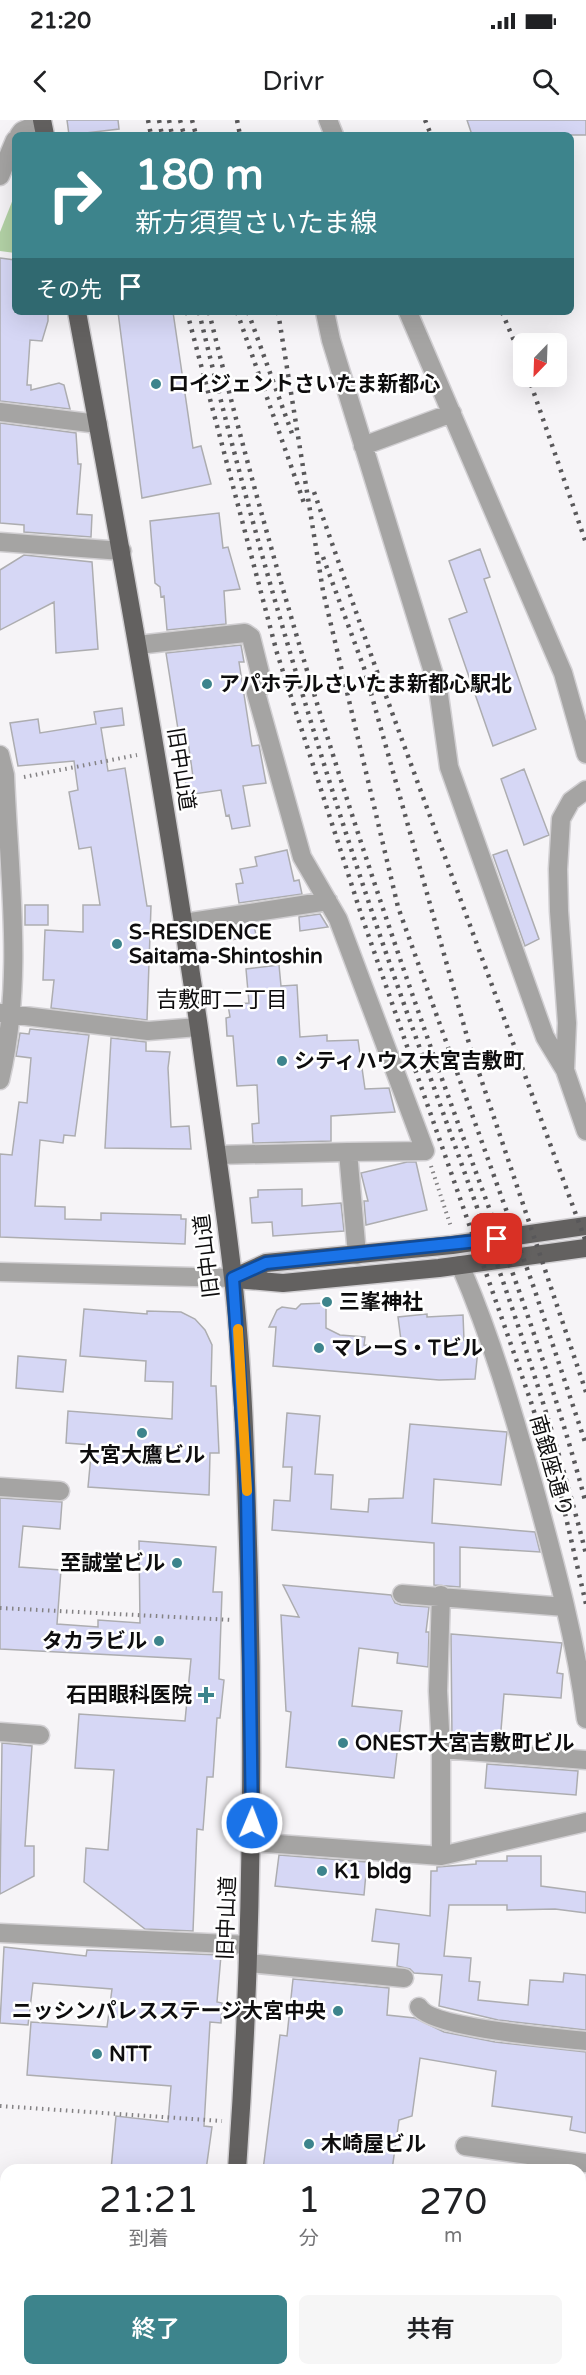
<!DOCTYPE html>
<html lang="ja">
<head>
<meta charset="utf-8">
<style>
	body { margin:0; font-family:"Varela Round","Noto Sans JP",sans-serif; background:#f6f6f6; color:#202124; height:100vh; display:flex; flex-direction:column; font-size:22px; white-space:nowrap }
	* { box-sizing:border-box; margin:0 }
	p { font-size:20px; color:#757577 }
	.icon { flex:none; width:33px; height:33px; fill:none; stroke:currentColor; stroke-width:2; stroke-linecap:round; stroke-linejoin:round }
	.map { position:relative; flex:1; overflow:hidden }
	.sheet { position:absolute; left:0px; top:2044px; width:586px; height:212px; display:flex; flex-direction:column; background:#fff; border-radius:18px 18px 0 0; box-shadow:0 6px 24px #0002 }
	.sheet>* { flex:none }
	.hud { position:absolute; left:12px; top:12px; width:562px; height:183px; border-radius:9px; box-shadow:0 6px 24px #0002; background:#3d848c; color:#fff; overflow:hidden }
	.needle { width:39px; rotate:203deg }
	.controls { position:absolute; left:513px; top:213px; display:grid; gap:12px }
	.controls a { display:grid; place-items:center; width:54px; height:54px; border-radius:9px; background:#fff; box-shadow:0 6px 24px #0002; font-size:30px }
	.pin { position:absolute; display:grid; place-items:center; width:51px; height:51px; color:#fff; margin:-26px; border-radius:12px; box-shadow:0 3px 9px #0006 }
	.me { position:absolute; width:66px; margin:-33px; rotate:1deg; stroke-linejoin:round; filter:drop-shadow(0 0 4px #0008) }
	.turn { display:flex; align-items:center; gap:21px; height:126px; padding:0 24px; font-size:27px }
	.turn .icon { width:78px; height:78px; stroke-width:2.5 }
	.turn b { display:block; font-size:42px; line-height:51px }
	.then { display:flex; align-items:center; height:57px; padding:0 24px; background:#0003; gap:12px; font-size:22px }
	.eta { display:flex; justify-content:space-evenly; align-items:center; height:102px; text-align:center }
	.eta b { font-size:36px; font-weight:600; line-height:42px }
	.action { display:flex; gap:12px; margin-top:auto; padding:12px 24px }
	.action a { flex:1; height:69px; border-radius:9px; background:#3d848c; color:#fff; font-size:24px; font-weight:600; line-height:69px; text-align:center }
	.action a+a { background:#f6f6f6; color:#202124 }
	.status { display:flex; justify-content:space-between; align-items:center; height:42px; padding:0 30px; background:#fff; direction:ltr }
	.status svg { height:16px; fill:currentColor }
	header { display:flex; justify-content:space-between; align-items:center; height:78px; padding:0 24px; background:#fff; font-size:27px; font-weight:600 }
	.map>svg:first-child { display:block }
</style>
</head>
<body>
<div class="status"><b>21:20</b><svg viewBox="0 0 49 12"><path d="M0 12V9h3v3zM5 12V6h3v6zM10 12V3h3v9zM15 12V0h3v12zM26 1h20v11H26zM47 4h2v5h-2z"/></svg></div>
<header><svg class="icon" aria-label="back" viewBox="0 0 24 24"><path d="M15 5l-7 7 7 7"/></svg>Drivr<svg class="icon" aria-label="search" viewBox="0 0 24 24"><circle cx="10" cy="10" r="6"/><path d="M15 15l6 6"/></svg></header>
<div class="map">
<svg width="586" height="2255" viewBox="0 0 586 2255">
	<rect width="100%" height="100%" fill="#f6f4f7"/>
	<path fill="#b3d2a6" d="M15 74V133L0 131V112Z"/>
	<path fill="#d6d7f5" stroke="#adadb0" stroke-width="1.5" d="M67 0H118L119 9 69 15Z
		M467 0H586V15H472Z
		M0 138 15 140V192H48V201L42 221 30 220 27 265H31V270L59 263 64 265 70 289 0 281Z
		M118 192H173L193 328 201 326 211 364 142 378Z
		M0 303 76 313 78 344H81L77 394 92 395 91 417 24 412V405L0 403Z
		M219 393 223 428 228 427 240 469 224 471 226 504 167 510 164 476 161 477 160 467 155 463 150 401Z
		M480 429 490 457 484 459 536 609 493 626 449 499 467 492 449 441Z
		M24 435 92 442 98 529 56 533 54 482 0 510V450Z
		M241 525 244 542H239L252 626 259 625 266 663 243 666 250 706 232 709 229 695 226 696 221 670 187 675 185 658 193 657 188 621 180 622 166 533Z
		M122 588 124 605 101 608 108 651 125 648 147 786H151L147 900 51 888 54 860H43L45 810 83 812V785H100L91 727 79 729 69 672 78 670 74 641 18 646 10 603 38 599 40 613 96 604 94 592Z
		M524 649 549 715 524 725 501 659Z
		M287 730 294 761 299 760 302 774 239 783 236 764 243 763 240 749 257 746 255 737Z
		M507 730 539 819 525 826 493 735Z
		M25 785H48V805H25Z
		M320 794 328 807 300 811 299 797Z
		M254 804 256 816 224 821 222 809Z
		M279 845 281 866 297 865 300 917 327 915V921L358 920 365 969 389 968 395 992 331 996V1021L253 1023 252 1004 259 1003 257 965 237 966 233 916H227L226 898 230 897 228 885 249 883 246 849Z
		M30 909 89 915 75 1016 64 1015 63 1023 40 1020 35 1086 65 1087V1099L101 1100V1093L181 1095V1099H186L185 1124 0 1117V1034L12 1035 19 982 27 983 31 938 16 936 20 913 29 914Z
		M111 918 146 922V931L170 932 168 948 171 1007 189 1006 191 1029 105 1028Z
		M407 1042H416L427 1090 366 1105 364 1081H368L361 1053Z
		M302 1069V1086L341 1083 344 1111 273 1116 272 1102 252 1103 250 1078 258 1077V1070Z
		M326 1183V1208L340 1215 365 1217 364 1225 402 1228 398 1197 427 1194V1197L463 1195 464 1220H475L478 1229 475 1259 439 1260 273 1246 276 1207H269L277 1190 282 1187 296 1189 301 1184Z
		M84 1189 147 1194V1191L181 1192 195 1199 205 1210 212 1225 211 1266H216L219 1333H210L209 1375 88 1367 92 1325 66 1323 68 1291 172 1299 173 1262 145 1261 146 1241 80 1236Z
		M18 1236 66 1240 63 1272 16 1268Z
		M287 1293 320 1296 315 1354 333 1355 331 1389 368 1392 369 1379 403 1378 410 1304 507 1312 501 1365 434 1359 432 1403 535 1412 540 1432 460 1427V1467L434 1465V1423L272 1410 274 1380 290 1381 292 1347H283Z
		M0 1378 62 1382 60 1409 23 1406 19 1447 61 1450 57 1504 98 1507V1500L140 1503 139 1421 216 1427 213 1472H222L219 1559 224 1560 220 1598H217L213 1657H207L203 1710 197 1709 193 1811 145 1809 84 1762 86 1728 108 1730 114 1650 75 1648 79 1594 185 1601 191 1539 0 1529Z
		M283 1465 391 1475 395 1483 401 1485 429 1487 426 1512H429L428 1547 397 1543 398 1533 359 1528 352 1586 402 1591 394 1658 286 1647 291 1592 286 1591 281 1495 299 1497Z
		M451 1514 562 1523 557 1553 563 1554 561 1578 504 1574 500 1622 452 1619Z
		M2 1623 32 1626 25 1726H34V1756L0 1774Z
		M487 1644 578 1651 576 1675 485 1668Z
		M279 1735 367 1742 364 1775 275 1766Z
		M507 1736H541V1766L586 1772V1793L555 1789 507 1790V1785H449L444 1836 471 1838 469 1861 480 1862 478 1880 528 1885 530 1860 563 1862 564 1853 586 1855V1910L498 1900 439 1886 442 1855 414 1853 410 1849 397 1846 399 1824 372 1821 376 1789 430 1796 431 1751H437V1747L476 1744V1741H507Z
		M4 1827 86 1836 87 1830 221 1835 217 1882 222 1883 221 1903 210 1902 204 2006 212 2007 206 2050H111L116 1996 168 2002 171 1966 27 1955 31 1902 107 1907 112 1869 33 1863 28 1905 0 1903Z
		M293 1859 389 1868 387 1895 415 1898 444 1912 495 1922 586 1932V2013L570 2010 572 1997 492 1986 496 1951 420 1938 412 1996 399 2000 392 2050H263L280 1915 287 1916Z"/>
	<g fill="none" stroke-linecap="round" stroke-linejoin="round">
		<defs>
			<path id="minor" d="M328 0 334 15
				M19 15 22 11 42 2
				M0 56 15 20
				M325 192 331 220 438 568 449 647 545 917 565 950
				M408 192 563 553 586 634
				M0 292 98 304
				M363 326 452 293
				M0 422 122 431
				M138 525 245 513 251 517 263 565 256 573 302 737 338 799 425 1031 348 1032 357 1135
				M0 635 5 655C9 757 24 860 0 960
				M586 670 571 681 561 699 558 749 559 791 567 903 565 950 586 1011
				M184 803 328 781
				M0 893 148 911 198 907
				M217 1035 348 1032
				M460 1145C491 1216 513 1292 534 1367 555 1444 576 1520 586 1599
				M0 1152 233 1158
				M0 1367 60 1371
				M402 1474 565 1487
				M0 1612 40 1615
				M441 1629 586 1640
				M251 1722 441 1736 586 1702
				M441 1736V1629L438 1571 441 1475
				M0 1813 248 1825
				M248 1843 404 1858
				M419 1887C432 1908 557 1918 586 1921
				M465 2026 586 2043
				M0 2092H6
				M580 2171 586 2172
				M580 2217H586
				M0 2247 6 2197
				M289 2250 316 2255"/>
			<path id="major" d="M42 0 45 15
				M77 192C122 433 165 673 200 915 211 996 224 1077 233 1158 244 1257 246 1358 249 1458 254 1656 251 1853 237 2050
				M233 1158 266 1143 452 1125 586 1106
				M235 1159 283 1163 439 1148 586 1128
				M214 2255V2250"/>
		</defs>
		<use href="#minor" stroke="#d1cfd2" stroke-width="21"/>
		<use href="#major" stroke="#d1cfd2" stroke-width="21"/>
		<path stroke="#848284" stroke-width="4" stroke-dasharray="1.5 4.5" stroke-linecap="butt" d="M24 657 137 635
			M431 1046 451 1107
			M0 1488 233 1500
			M0 1986 222 2001"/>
		<use href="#minor" stroke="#a5a4a3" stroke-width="18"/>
		<use href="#major" stroke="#636160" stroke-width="18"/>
		<path stroke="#59585a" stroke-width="4.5" stroke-dasharray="3 6" stroke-linecap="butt" d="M148 0 151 15
			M159 0 162 15
			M169 0 172 15
			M180 0 184 15
			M192 0 196 15
			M237 0 240 15
			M425 0 431 15
			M187 192 277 533 362 797 531 1282 561 1376 586 1484
			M199 192C248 396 306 596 373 795 445 1007 531 1216 586 1434
			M209 192C268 433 340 669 422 902 477 1062 543 1220 586 1384
			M237 192 304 383
			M248 192 294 319
			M278 192 323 471 398 787 534 1168 586 1325
			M502 192 524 245
			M528 256 586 423
			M314 372 375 546 586 1122
			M323 437 364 548 468 920 586 1272"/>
	</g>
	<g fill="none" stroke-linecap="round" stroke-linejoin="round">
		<defs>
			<path id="route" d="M252 1703 247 1371 233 1158 266 1143 497 1119"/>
		</defs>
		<use href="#route" stroke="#114b97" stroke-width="15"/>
		<use href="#route" stroke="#1a73e8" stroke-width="10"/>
		<path stroke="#f59e0b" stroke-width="10" d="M238 1209 247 1371"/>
	</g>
	<g fill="#3d848c" stroke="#fff" stroke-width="2">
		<circle cx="156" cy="264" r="6"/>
		<circle cx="207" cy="564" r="6"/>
		<circle cx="117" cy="824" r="6"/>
		<circle cx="282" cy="941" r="6"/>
		<circle cx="327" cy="1182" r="6"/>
		<circle cx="319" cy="1228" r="6"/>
		<circle cx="142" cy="1313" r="6"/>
		<circle cx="177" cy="1443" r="6"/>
		<circle cx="159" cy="1521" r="6"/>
		<path d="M203 1566h6v6h6v6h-6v6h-6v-6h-6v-6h6z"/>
		<circle cx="343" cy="1623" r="6"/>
		<circle cx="322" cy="1751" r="6"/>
		<circle cx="338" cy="1891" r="6"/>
		<circle cx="97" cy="1934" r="6"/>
		<circle cx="309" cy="2024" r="6"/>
	</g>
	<g text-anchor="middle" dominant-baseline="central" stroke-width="5" stroke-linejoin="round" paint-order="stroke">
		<g font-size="21" font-weight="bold" fill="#0e0d0e" stroke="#fff" text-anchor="start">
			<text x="168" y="264">ロイジェントさいたま新都心</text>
			<text x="219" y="564">アパホテルさいたま新都心駅北</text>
			<text x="129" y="812">S-RESIDENCE<tspan x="129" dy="24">Saitama-Shintoshin</tspan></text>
			<text x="294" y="941">シティハウス大宮吉敷町</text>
			<text x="339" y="1182">三峯神社</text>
			<text x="331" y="1228">マレーS・Tビル</text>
			<text x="142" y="1335" text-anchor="middle">大宮大鷹ビル</text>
			<text x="165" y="1443" text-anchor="end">至誠堂ビル</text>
			<text x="147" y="1521" text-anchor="end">タカラビル</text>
			<text x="192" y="1575" text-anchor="end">石田眼科医院</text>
			<text x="355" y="1623">ONEST大宮吉敷町ビル</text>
			<text x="334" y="1751">K1 bldg</text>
			<text x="326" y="1891" text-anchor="end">ニッシンパレスステージ大宮中央</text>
			<text x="109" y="1934">NTT</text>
			<text x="321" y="2024">木崎屋ビル</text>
		</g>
		<g font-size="21" fill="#0e0d0e" stroke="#fff">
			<text transform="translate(181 649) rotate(81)">旧中山道</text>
			<text transform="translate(207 1136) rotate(-97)">旧中山道</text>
			<text transform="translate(551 1346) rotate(74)">南銀座通り</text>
			<text transform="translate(227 1798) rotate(-88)">旧中山道</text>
		</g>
		<g font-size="22" fill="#0e0d0e" stroke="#fff">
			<text x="222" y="880">吉敷町二丁目</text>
		</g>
	</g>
</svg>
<div class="controls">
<a><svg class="needle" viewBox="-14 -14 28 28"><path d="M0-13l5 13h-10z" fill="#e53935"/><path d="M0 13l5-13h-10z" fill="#757577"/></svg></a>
</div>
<div class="pin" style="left:497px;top:1119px;background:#d93025"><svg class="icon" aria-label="arrive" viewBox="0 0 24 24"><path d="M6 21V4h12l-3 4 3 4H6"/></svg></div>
<svg class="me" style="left:252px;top:1703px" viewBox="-20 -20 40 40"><circle r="17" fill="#1a73e8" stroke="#fff" stroke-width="3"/><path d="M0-11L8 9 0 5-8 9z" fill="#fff"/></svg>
<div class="hud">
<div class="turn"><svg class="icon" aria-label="right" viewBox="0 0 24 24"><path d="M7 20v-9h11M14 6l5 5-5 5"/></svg><div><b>180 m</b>新方須賀さいたま線</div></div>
<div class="then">その先<svg class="icon" aria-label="arrive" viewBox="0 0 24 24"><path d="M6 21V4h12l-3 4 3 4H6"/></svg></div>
</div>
<section class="sheet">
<div class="eta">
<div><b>21:21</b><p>到着</p></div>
<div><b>1</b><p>分</p></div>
<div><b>270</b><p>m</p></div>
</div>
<div class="action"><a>終了</a><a>共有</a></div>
</section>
</div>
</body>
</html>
